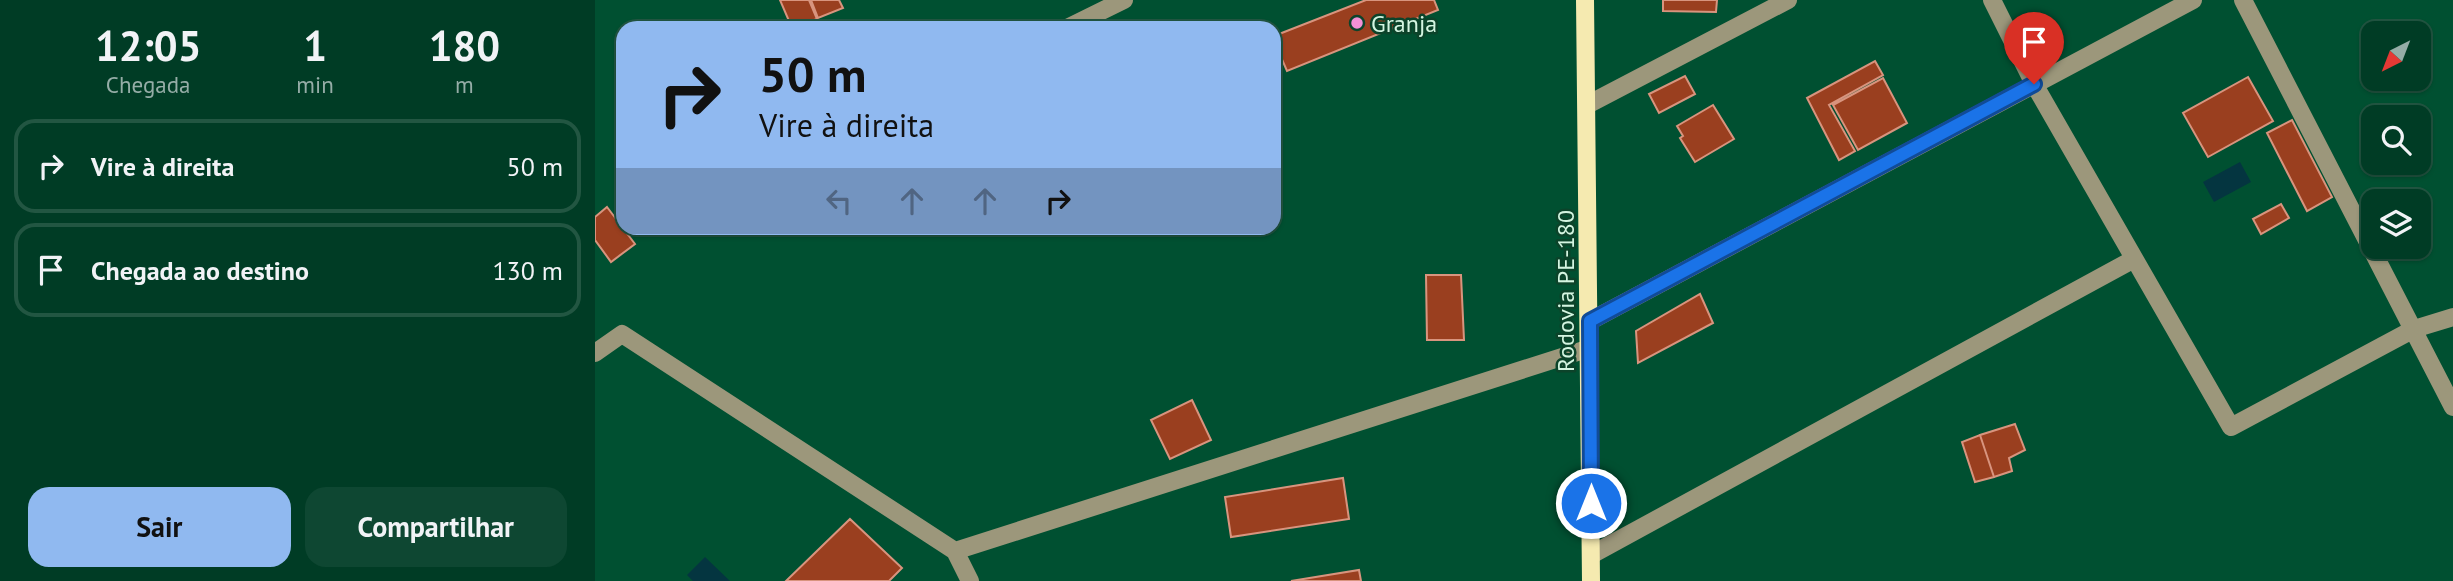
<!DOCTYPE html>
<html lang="pt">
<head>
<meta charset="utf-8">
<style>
	body { margin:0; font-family:"PT Sans",sans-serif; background:#0e4732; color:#f1f3f6; height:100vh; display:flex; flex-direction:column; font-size:26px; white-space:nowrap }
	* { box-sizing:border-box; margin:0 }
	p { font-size:23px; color:#95ada7 }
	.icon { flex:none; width:38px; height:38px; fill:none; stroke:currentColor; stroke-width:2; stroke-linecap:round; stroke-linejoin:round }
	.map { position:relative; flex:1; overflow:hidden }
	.sheet { display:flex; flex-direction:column; background:#003c25; width:595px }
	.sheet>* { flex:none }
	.top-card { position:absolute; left:21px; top:21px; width:665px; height:214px; border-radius:21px; box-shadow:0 2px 5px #0004,0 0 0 2px #225642; background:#90b9f0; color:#111; overflow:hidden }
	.needle { width:46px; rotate:222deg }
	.controls { position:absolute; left:1766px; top:21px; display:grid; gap:14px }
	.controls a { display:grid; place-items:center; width:70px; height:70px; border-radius:14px; background:#003c25; box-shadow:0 2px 5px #0004,0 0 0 2px #225642; font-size:35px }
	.pin { position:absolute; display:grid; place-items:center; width:60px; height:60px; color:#fff; margin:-72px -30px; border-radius:50% 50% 50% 0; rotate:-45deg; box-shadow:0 0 7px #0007 }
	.pin .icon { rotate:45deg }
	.me { position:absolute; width:77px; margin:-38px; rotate:0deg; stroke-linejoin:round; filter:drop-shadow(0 0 5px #0008) }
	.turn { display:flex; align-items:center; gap:24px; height:147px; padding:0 28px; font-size:32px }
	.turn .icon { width:91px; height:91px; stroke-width:2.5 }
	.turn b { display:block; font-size:49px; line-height:60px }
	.lanes { display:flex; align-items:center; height:66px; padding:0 28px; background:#0003; justify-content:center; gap:35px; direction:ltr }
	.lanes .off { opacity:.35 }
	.eta { display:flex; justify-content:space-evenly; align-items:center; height:119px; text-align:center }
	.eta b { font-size:42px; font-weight:700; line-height:49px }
	.primary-button { display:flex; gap:14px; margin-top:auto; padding:14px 28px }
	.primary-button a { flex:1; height:80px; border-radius:21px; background:#90b9f0; color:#111; font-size:28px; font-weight:700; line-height:80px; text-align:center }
	.primary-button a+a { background:#0e4732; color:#f1f3f6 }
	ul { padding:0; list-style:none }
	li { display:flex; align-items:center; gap:21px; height:94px; margin:0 14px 10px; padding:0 14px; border:4px solid #225642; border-radius:21px }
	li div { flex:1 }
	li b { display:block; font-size:26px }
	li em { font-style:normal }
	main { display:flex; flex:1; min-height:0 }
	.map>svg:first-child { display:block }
</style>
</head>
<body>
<main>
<section class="sheet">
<div class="eta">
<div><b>12:05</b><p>Chegada</p></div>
<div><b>1</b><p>min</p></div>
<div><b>180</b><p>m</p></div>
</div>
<ul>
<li><svg class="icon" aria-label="right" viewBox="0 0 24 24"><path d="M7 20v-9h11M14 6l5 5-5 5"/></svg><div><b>Vire à direita</b></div><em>50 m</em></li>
<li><svg class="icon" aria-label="arrive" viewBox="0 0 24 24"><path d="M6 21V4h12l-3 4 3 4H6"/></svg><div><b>Chegada ao destino</b></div><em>130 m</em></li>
</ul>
<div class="primary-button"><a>Sair</a><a>Compartilhar</a></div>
</section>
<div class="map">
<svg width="1858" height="581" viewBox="0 0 1858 581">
	<rect width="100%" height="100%" fill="#005031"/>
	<path fill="#043540" d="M1645 162 1656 182 1619 202 1608 182Z
		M110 557 135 581H98L92 575Z"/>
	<path fill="#9a3f1f" stroke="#d8947e" stroke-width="2" d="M185 0H214L222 19 197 28Z
		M216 0H244L248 8 223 18Z
		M771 0H839L843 10 692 71 679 41V36Z
		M1068 0H1122L1121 12 1068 11Z
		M1280 61 1288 75 1234 105 1260 151 1244 160 1212 98Z
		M1090 76 1100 94 1064 113 1054 94Z
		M1653 77 1678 121 1613 157 1588 113Z
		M1288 78 1312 123 1263 150 1238 105Z
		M1118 105 1139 139 1100 162 1085 138 1088 136 1082 126Z
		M1697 120 1737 197 1712 211 1672 133Z
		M1686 204 1694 218 1666 234 1658 219Z
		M12 207 40 244 16 262 0 240V217Z
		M831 275H866L869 340H832Z
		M1105 294 1118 323 1043 363 1041 331Z
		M597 400 616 440 575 459 556 420Z
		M1420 424 1430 450 1414 458 1417 471 1399 477 1385 435Z
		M1385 435 1399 477 1380 482 1367 442Z
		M748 478 754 519 636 537 630 497Z
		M255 519 307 568 294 581H191Z
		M764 570 766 581H696Z"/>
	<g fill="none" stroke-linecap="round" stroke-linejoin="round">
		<path stroke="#9c977b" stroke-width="18" d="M1397 0 1439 84 1636 427 1819 329 1858 317
			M1648 0 1858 407
			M472 28 529 0
			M992 105 1193 0
			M995 321 1598 0
			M0 353 27 334 360 551 375 581
			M360 551 995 348
			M996 555 1539 259"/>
		<path stroke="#f5eab0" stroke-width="18" d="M990 0 996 581"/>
	</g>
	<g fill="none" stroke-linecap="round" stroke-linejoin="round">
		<defs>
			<path id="route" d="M996 503 995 321 1439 84"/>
		</defs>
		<use href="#route" stroke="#114b97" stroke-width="18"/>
		<use href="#route" stroke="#1a73e8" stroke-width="12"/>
	</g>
	<circle fill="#f391d6" stroke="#0c432a" stroke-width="2.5" cx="762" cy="23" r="7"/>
	<g text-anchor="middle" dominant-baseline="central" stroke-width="5" stroke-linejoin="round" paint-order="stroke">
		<g font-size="24" fill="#d4f5e1" stroke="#0c432a" text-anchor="start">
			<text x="776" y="23">Granja</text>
		</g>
		<g font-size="24" fill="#d4f5e1" stroke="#0c432a">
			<text transform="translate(970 291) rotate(-90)">Rodovia PE-180</text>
		</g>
	</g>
</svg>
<div class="controls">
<a><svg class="needle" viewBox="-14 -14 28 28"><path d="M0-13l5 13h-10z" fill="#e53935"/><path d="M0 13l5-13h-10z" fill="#95ada7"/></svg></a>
<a><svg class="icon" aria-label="search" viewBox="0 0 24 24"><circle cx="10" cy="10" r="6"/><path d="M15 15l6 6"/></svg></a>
<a><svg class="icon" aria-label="layers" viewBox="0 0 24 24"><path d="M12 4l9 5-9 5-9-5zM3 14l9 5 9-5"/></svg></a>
</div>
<div class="pin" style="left:1439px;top:84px;background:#d93025"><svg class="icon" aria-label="arrive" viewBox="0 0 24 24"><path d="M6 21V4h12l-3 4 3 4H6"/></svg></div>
<svg class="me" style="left:996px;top:503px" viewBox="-20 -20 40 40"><circle r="17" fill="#1a73e8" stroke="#fff" stroke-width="3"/><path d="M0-11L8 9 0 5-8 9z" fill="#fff"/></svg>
<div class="top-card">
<div class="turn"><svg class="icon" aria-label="right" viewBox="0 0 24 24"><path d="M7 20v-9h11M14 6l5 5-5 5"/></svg><div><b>50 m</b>Vire à direita</div></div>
<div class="lanes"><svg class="icon off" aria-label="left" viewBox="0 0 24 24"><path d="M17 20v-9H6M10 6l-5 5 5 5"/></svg><svg class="icon off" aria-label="ahead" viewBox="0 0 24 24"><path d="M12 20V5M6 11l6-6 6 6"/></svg><svg class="icon off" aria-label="ahead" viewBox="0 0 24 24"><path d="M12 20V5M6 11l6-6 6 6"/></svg><svg class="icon" aria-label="right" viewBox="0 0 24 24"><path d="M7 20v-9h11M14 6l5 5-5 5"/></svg></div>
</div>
</div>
</main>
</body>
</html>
